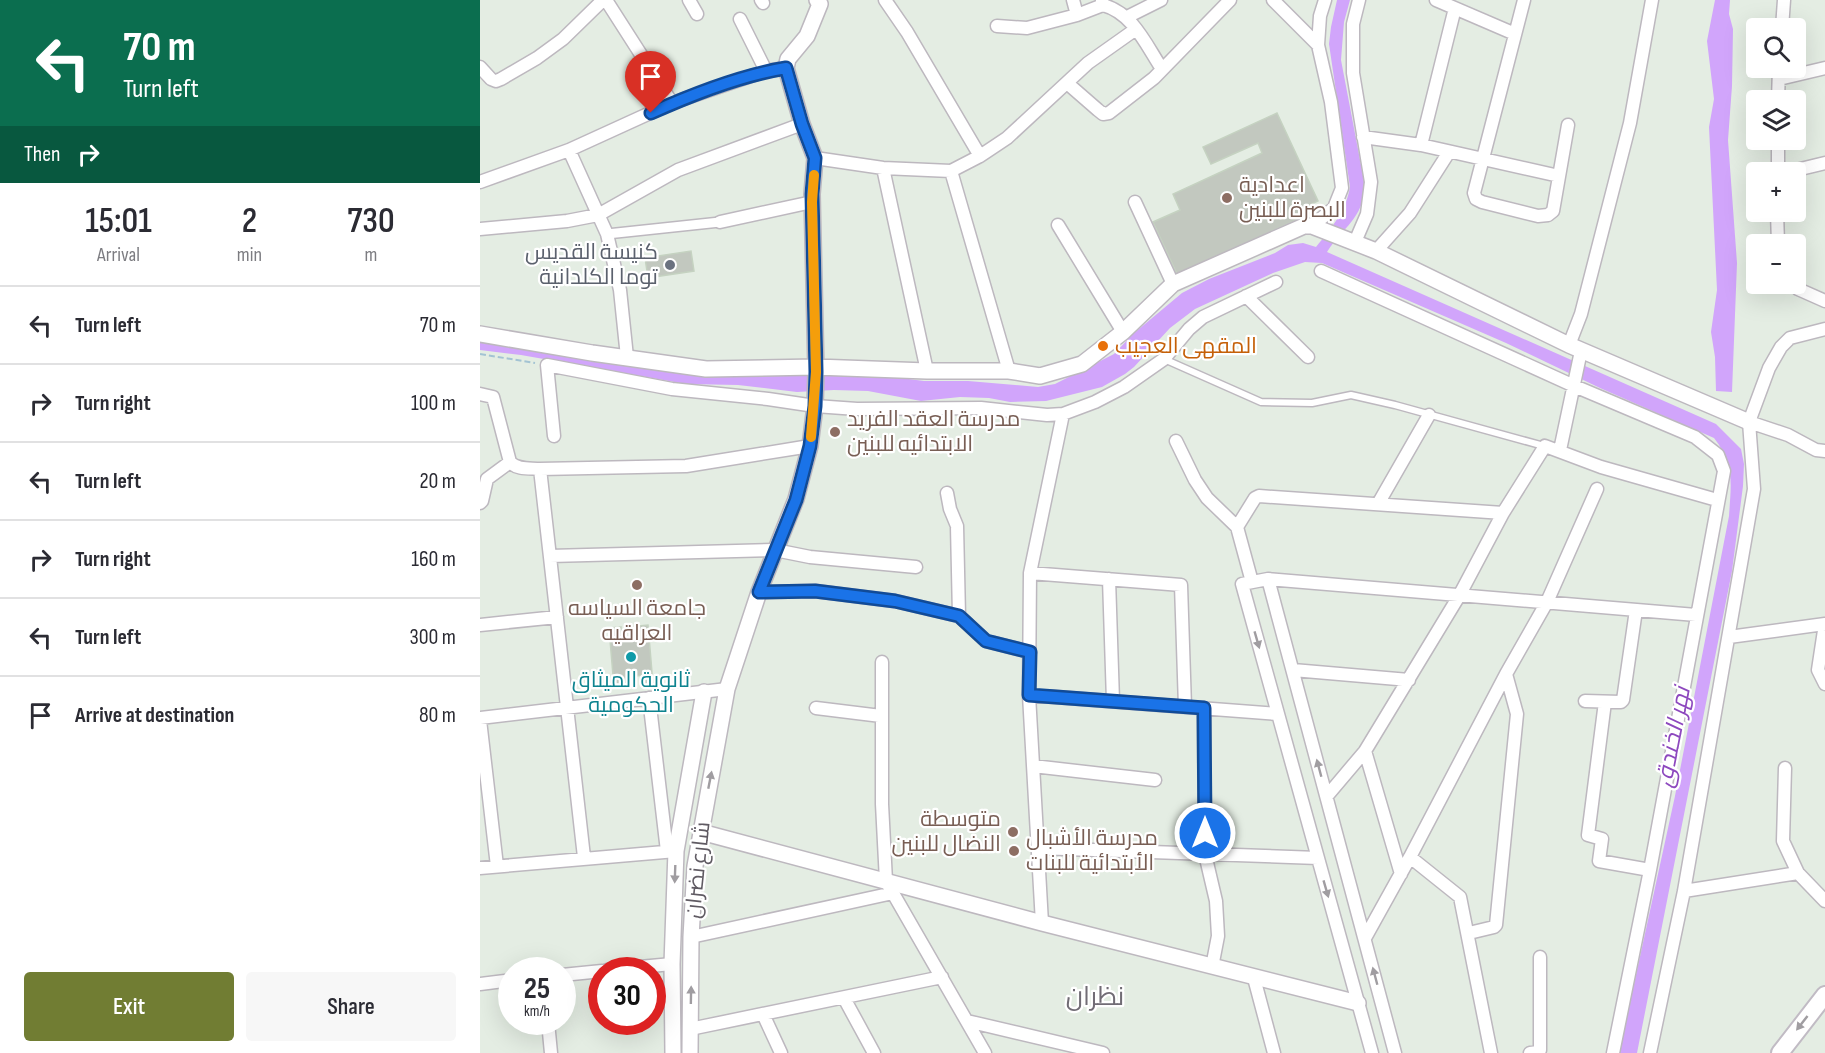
<!DOCTYPE html>
<html lang="en">
<head>
<meta charset="utf-8">
<style>
	body { margin:0; font-family:"Sofia Sans Condensed",Cairo,sans-serif; background:#f7f7f7; color:#2b2b33; height:100vh; display:flex; flex-direction:column; font-size:22px; white-space:nowrap }
	* { box-sizing:border-box; margin:0 }
	p { font-size:20px; color:#7c7c81 }
	.icon { flex:none; width:33px; height:33px; fill:none; stroke:currentColor; stroke-width:2; stroke-linecap:round; stroke-linejoin:round }
	.map { position:relative; flex:1; overflow:hidden }
	.drawer { display:flex; flex-direction:column; background:#fff; width:480px }
	.drawer>* { flex:none }
	.hud { background:#0b6e4f; color:#fff; overflow:hidden }
	.controls { position:absolute; left:1266px; top:18px; display:grid; gap:12px }
	.controls a { display:grid; place-items:center; width:60px; height:60px; border-radius:6px; background:#fff; box-shadow:0 6px 24px #0002; font-size:30px }
	.speed { position:absolute; left:18px; top:957px; display:flex; gap:12px; font-size:30px; font-weight:700; text-align:center }
	.speed>* { display:grid; place-content:center; width:78px; height:78px; border-radius:50%; background:#fff; box-shadow:0 6px 24px #0002; line-height:1 }
	.speed small { font-size:15px; font-weight:400 }
	.speed .limit { border:9px solid #d22; background:#fff; color:#111 }
	.pin { position:absolute; display:grid; place-items:center; width:51px; height:51px; color:#fff; margin:-62px -26px; border-radius:50% 50% 50% 0; rotate:-45deg; box-shadow:0 0 6px #0007 }
	.pin .icon { rotate:45deg }
	.me { position:absolute; width:66px; margin:-33px; rotate:0deg; stroke-linejoin:round; filter:drop-shadow(0 0 4px #0008) }
	.turn { display:flex; align-items:center; gap:21px; height:126px; padding:0 24px; font-size:27px }
	.turn .icon { width:78px; height:78px; stroke-width:2.5 }
	.turn b { display:block; font-size:42px; line-height:51px }
	.then { display:flex; align-items:center; height:57px; padding:0 24px; background:#0003; gap:12px; font-size:22px }
	.eta { display:flex; justify-content:space-evenly; align-items:center; height:102px; text-align:center }
	.eta b { font-size:36px; font-weight:600; line-height:42px }
	.primary-button { display:flex; gap:12px; margin-top:auto; padding:12px 24px }
	.primary-button a { flex:1; height:69px; border-radius:6px; background:#717d33; color:#fff; font-size:24px; font-weight:600; line-height:69px; text-align:center }
	.primary-button a+a { background:#f7f7f7; color:#2b2b33 }
	ul { padding:0; list-style:none }
	li { display:flex; align-items:center; gap:18px; height:78px; padding:0 24px; border-top:2px solid #e1e1e2 }
	li div { flex:1 }
	li b { display:block; font-size:22px }
	li em { font-style:normal }
	main { display:flex; flex:1; min-height:0 }
	.map>svg:first-child { display:block }
</style>
</head>
<body>
<main>
<section class="drawer">
<div class="hud">
<div class="turn"><svg class="icon" aria-label="left" viewBox="0 0 24 24"><path d="M17 20v-9H6M10 6l-5 5 5 5"/></svg><div><b>70 m</b>Turn left</div></div>
<div class="then">Then<svg class="icon" aria-label="right" viewBox="0 0 24 24"><path d="M7 20v-9h11M14 6l5 5-5 5"/></svg></div>
</div>
<div class="eta">
<div><b>15:01</b><p>Arrival</p></div>
<div><b>2</b><p>min</p></div>
<div><b>730</b><p>m</p></div>
</div>
<ul>
<li><svg class="icon" aria-label="left" viewBox="0 0 24 24"><path d="M17 20v-9H6M10 6l-5 5 5 5"/></svg><div><b>Turn left</b></div><em>70 m</em></li>
<li><svg class="icon" aria-label="right" viewBox="0 0 24 24"><path d="M7 20v-9h11M14 6l5 5-5 5"/></svg><div><b>Turn right</b></div><em>100 m</em></li>
<li><svg class="icon" aria-label="left" viewBox="0 0 24 24"><path d="M17 20v-9H6M10 6l-5 5 5 5"/></svg><div><b>Turn left</b></div><em>20 m</em></li>
<li><svg class="icon" aria-label="right" viewBox="0 0 24 24"><path d="M7 20v-9h11M14 6l5 5-5 5"/></svg><div><b>Turn right</b></div><em>160 m</em></li>
<li><svg class="icon" aria-label="left" viewBox="0 0 24 24"><path d="M17 20v-9H6M10 6l-5 5 5 5"/></svg><div><b>Turn left</b></div><em>300 m</em></li>
<li><svg class="icon" aria-label="arrive" viewBox="0 0 24 24"><path d="M6 21V4h12l-3 4 3 4H6"/></svg><div><b>Arrive at destination</b></div><em>80 m</em></li>
</ul>
<div class="primary-button"><a>Exit</a><a>Share</a></div>
</section>
<div class="map">
<svg width="1345" height="1053" viewBox="0 0 1345 1053">
	<rect width="100%" height="100%" fill="#e4ede3"/>
	<path fill="#d1a5fb" d="M857 0H870L864 22 861 60 885 186C883 219 863 227 847 252L1236 424 1261 449 1264 464 1263 486 1252 571 1157 1053H1139L1195 796 1249 516C1251 484 1255 465 1234 438L1120 388 1026 343 842 263 825 262 793 273 715 309 690 328 654 367 645 374 622 387 566 401 530 402 509 398 480 397 441 401 388 391 354 390 317 392 258 385 206 384 41 355 0 350V341L233 374 276 376 372 374 406 376 444 381H488L558 387 575 384 634 354 653 334 702 293 729 279 795 253 808 245 823 243 836 247C851 229 866 211 870 187L849 44 851 27Z
		M1235 0H1250L1249 14 1253 29 1252 86 1248 140 1257 263 1252 392 1236 391 1235 357 1231 332 1237 290 1229 127 1234 99 1227 41Z"/>
	<path fill="#c2c8bf" stroke="#c5d2c1" stroke-width="1.5" d="M797 113 838 201 819 210 823 217 697 274 673 222 700 210 693 194 782 153 778 143 731 164 723 147Z
		M211 251 214 271 168 278 165 258Z
		M168 625 173 684 165 685 164 675 148 677 149 687H134L129 628 141 627V638L160 637 159 626Z"/>
	<g fill="none" stroke-linecap="round" stroke-linejoin="round">
		<defs>
			<path id="service" d="M684 359 781 402 832 403 871 395 915 405 1064 446"/>
			<path id="pedestrian" d="M127 234 240 222"/>
			<path id="minor" d="M126 0 192 103
				M209 0 217 14
				M281 0 283 3
				M405 0 427 32 500 156
				M593 0 597 15
				M622 0 623 5C653 13 666 45 682 69
				M793 0 838 45
				M956 0 1035 34
				M1044 0 994 193 996 199 1002 202 1058 216 1068 215 1073 211 1088 125
				M647 17 681 0
				M260 19 286 71
				M517 26 547 28 597 15 623 5
				M1302 28 1304 0
				M0 67 11 79 16 81 21 79 57 58 83 39 123 0
				M1299 79 1345 68
				M587 83 618 110 623 114 629 113 674 78 750 0
				M1298 100 1299 68
				M883 137 941 145 1079 176
				M941 145 975 8
				M89 150 127 234 140 290 147 357
				M335 158 403 168 471 171 500 156 527 138 608 63 656 29
				M403 168 447 371
				M471 171 529 371
				M1298 172V140
				M1308 172 1345 163
				M0 182 89 150 192 103 286 71 306 68
				M655 202 693 284
				M1297 212 1298 244
				M240 222 332 202
				M578 225 643 332
				M832 226 854 208 862 188 851 102 838 45 840 16 845 0
				M0 229 87 221 118 215 198 170 322 124
				M875 242 887 214 891 182 873 73V24L879 0
				M896 251 930 213 969 152
				M841 271 1092 385 1215 437 1238 455 1244 471 1170 870 1133 1053
				M1313 284 1318 289 1345 301
				M766 296 828 357
				M1089 345 1101 314 1150 123 1172 0
				M0 394 13 397 30 462C37 470 50 468 60 469L206 466 330 446
				M1269 422 1308 435 1336 450 1345 451
				M74 436 67 365 192 389 288 399 335 406 377 409 501 408 567 415 583 414 615 402 644 387 684 359 709 329 723 317 796 282
				M696 441 715 480 727 498 757 527 772 582
				M1080 450 1101 351
				M60 469 104 857
				M467 493 470 509 477 526 479 616
				M0 503 2 501 7 479 30 462
				M898 504 949 415
				M757 527 775 498 779 496 1023 513
				M70 556 295 550 330 557 436 567
				M550 573 701 585 705 707
				M629 579 633 701
				M788 579 915 1053
				M279 592 335 591 415 601 479 616 506 641 550 652
				M1345 624 1338 670 1345 684
				M0 625 77 617
				M1249 637 1345 624
				M402 662V804L406 881 505 1053
				M813 670 929 680
				M549 695 798 714
				M169 698 187 851
				M1105 701 1141 702 1143 700 1156 610
				M1125 702 1108 835 1122 839 1119 861 1170 870
				M336 708 401 716
				M724 708 725 854 736 901 738 936 732 967
				M0 718 247 689
				M0 720 17 866
				M885 751 921 874
				M553 766 675 780
				M1305 768 1303 841 1318 873 1345 901
				M847 796 885 751 979 596 1023 513 1065 446 1121 467 1237 500
				M557 848 838 858
				M930 857 980 897 1011 1053
				M0 868 196 851
				M1204 891 1318 873
				M562 923 549 695 550 573 583 414
				M989 933 1014 927 1016 925 1037 714 1026 674
				M211 937 413 893
				M885 938 930 857 1026 674 1067 602 1117 489
				M127 970 192 964
				M82 975 122 971
				M774 978 794 1053
				M0 984 32 980
				M364 998 394 1053
				M283 1014 301 1053
				M487 1021 623 1053
				M68 1022 71 1053
				M210 1029 462 977
				M892 1053 762 584 788 579 1216 615
				M1050 1053 1058 1052 1060 1050V957
				M1170 1053 1204 891 1274 489 1269 422 1289 368 1301 347 1310 338 1345 329"/>
			<path id="tertiary" d="M0 334 112 353 226 369 336 367 447 371H529L560 376 602 364 643 332 693 284 824 226H832L896 251 1089 345 1269 422
				M221 832 562 923 878 1003
				M193 1053 192 964 196 851 224 692
				M210 1053 211 937 215 866 247 689 279 592 316 499 330 446 335 406 336 372 332 194 335 158 322 124 306 68 308 59 327 36 340 4 337 0"/>
			<path id="secondary" d="M1300 1053 1345 995"/>
		</defs>
		<use href="#service" stroke="#bdb8bf" stroke-width="9"/>
		<use href="#pedestrian" stroke="#bdb8bf" stroke-width="12"/>
		<use href="#minor" stroke="#bdb8bf" stroke-width="15"/>
		<use href="#tertiary" stroke="#bdb8bf" stroke-width="18"/>
		<use href="#secondary" stroke="#c1bbc4" stroke-width="20"/>
		<path stroke="#a3c3d3" stroke-width="2" stroke-dasharray="6 3" stroke-linecap="butt" d="M652 342 667 358
			M0 354 55 363"/>
		<use href="#service" stroke="#fff" stroke-width="6"/>
		<use href="#pedestrian" stroke="#fff" stroke-width="9"/>
		<use href="#minor" stroke="#fff" stroke-width="12"/>
		<use href="#tertiary" stroke="#fff" stroke-width="15"/>
		<use href="#secondary" stroke="#fff" stroke-width="16"/>
	</g>
	<defs><path id="oneway-solid" d="M-6-.8H1V-3.2L6.5 0L1 3.2V.8H-6Z" transform="scale(1.5)"/></defs>
	<g fill="#a09da1">
		<use href="#oneway-solid" transform="translate(777 640) rotate(74)"/>
		<use href="#oneway-solid" transform="translate(839 768) rotate(-105)"/>
		<use href="#oneway-solid" transform="translate(230 780) rotate(-79)"/>
		<use href="#oneway-solid" transform="translate(195 874) rotate(92)"/>
		<use href="#oneway-solid" transform="translate(846 889) rotate(74)"/>
		<use href="#oneway-solid" transform="translate(895 976) rotate(-105)"/>
		<use href="#oneway-solid" transform="translate(211 995) rotate(-89)"/>
		<use href="#oneway-solid" transform="translate(1322 1023) rotate(128)"/>
	</g>
	<g fill="none" stroke-linecap="round" stroke-linejoin="round">
		<defs>
			<path id="route" d="M171 113C211 95 263 75 306 68L322 124 335 158 332 194 336 372 335 406 330 446 316 500 279 592 335 591 415 601 479 616 506 641 550 652 549 695 724 708 725 833"/>
		</defs>
		<use href="#route" stroke="#114b97" stroke-width="15"/>
		<use href="#route" stroke="#1a73e8" stroke-width="10"/>
		<path stroke="#f59e0b" stroke-width="10" d="M331 437 336 372 332 202 334 175"/>
	</g>
	<g fill="#8d6e63" stroke="#fff" stroke-width="2">
		<circle cx="747" cy="198" r="6"/>
		<circle cx="355" cy="432" r="6"/>
		<circle cx="157" cy="585" r="6"/>
		<circle cx="533" cy="832" r="6"/>
		<circle cx="534" cy="851" r="6"/>
	</g>
	<circle fill="#6b7280" stroke="#fff" stroke-width="2" cx="190" cy="265" r="6"/>
	<circle fill="#e8710a" stroke="#fff" stroke-width="2" cx="623" cy="346" r="6"/>
	<circle fill="#0f9aa8" stroke="#fff" stroke-width="2" cx="151" cy="657" r="6"/>
	<g text-anchor="middle" dominant-baseline="central" stroke-width="4.5" stroke-linejoin="round" paint-order="stroke">
		<g font-size="22" fill="#785e54" stroke="#fff" text-anchor="start">
			<text x="759" y="185">اعدادية<tspan x="759" dy="25">البصرة للبنين</tspan></text>
			<text x="367" y="419">مدرسة العقد الفريد<tspan x="367" dy="25">الابتدائيه للبنين</tspan></text>
			<text x="157" y="608" text-anchor="middle">جامعة السياسه<tspan x="157" dy="25">العراقيه</tspan></text>
			<text x="521" y="819" text-anchor="end">متوسطة<tspan x="521" dy="25">النضال للبنين</tspan></text>
			<text x="546" y="838">مدرسة الأشبال<tspan x="546" dy="25">الأبتدائية للبنات</tspan></text>
		</g>
		<g font-size="22" fill="#5b616d" stroke="#fff" text-anchor="end">
			<text x="178" y="252">كنيسة القديس<tspan x="178" dy="25">توما الكلدانية</tspan></text>
		</g>
		<g font-size="22" fill="#c56008" stroke="#fff" text-anchor="start">
			<text x="635" y="346">المقهى العجيب</text>
		</g>
		<g font-size="22" fill="#0d838f" stroke="#fff">
			<text x="151" y="680">ثانوية الميثاق<tspan x="151" dy="25">الحكومية</tspan></text>
		</g>
		<g font-size="22" fill="#605b63" stroke="#fff">
			<text transform="translate(218 870) rotate(-84)">شارع نضران</text>
		</g>
		<g font-size="24" font-style="italic" fill="#8d48be" stroke="#fff">
			<text transform="translate(1193 737) rotate(-79)">نهر الخندق</text>
		</g>
		<g font-size="26" fill="#716c75" stroke="#fff">
			<text x="615" y="997">نظران</text>
		</g>
	</g>
</svg>
<div class="controls">
<a><svg class="icon" aria-label="search" viewBox="0 0 24 24"><circle cx="10" cy="10" r="6"/><path d="M15 15l6 6"/></svg></a>
<a><svg class="icon" aria-label="layers" viewBox="0 0 24 24"><path d="M12 4l9 5-9 5-9-5zM3 14l9 5 9-5"/></svg></a>
<a>+</a>
<a>−</a>
</div>
<div class="speed"><div>25<small>km/h</small></div><div class="limit">30</div></div>
<div class="pin" style="left:171px;top:113px;background:#d93025"><svg class="icon" aria-label="arrive" viewBox="0 0 24 24"><path d="M6 21V4h12l-3 4 3 4H6"/></svg></div>
<svg class="me" style="left:725px;top:833px" viewBox="-20 -20 40 40"><circle r="17" fill="#1a73e8" stroke="#fff" stroke-width="3"/><path d="M0-11L8 9 0 5-8 9z" fill="#fff"/></svg>
</div>
</main>
</body>
</html>
